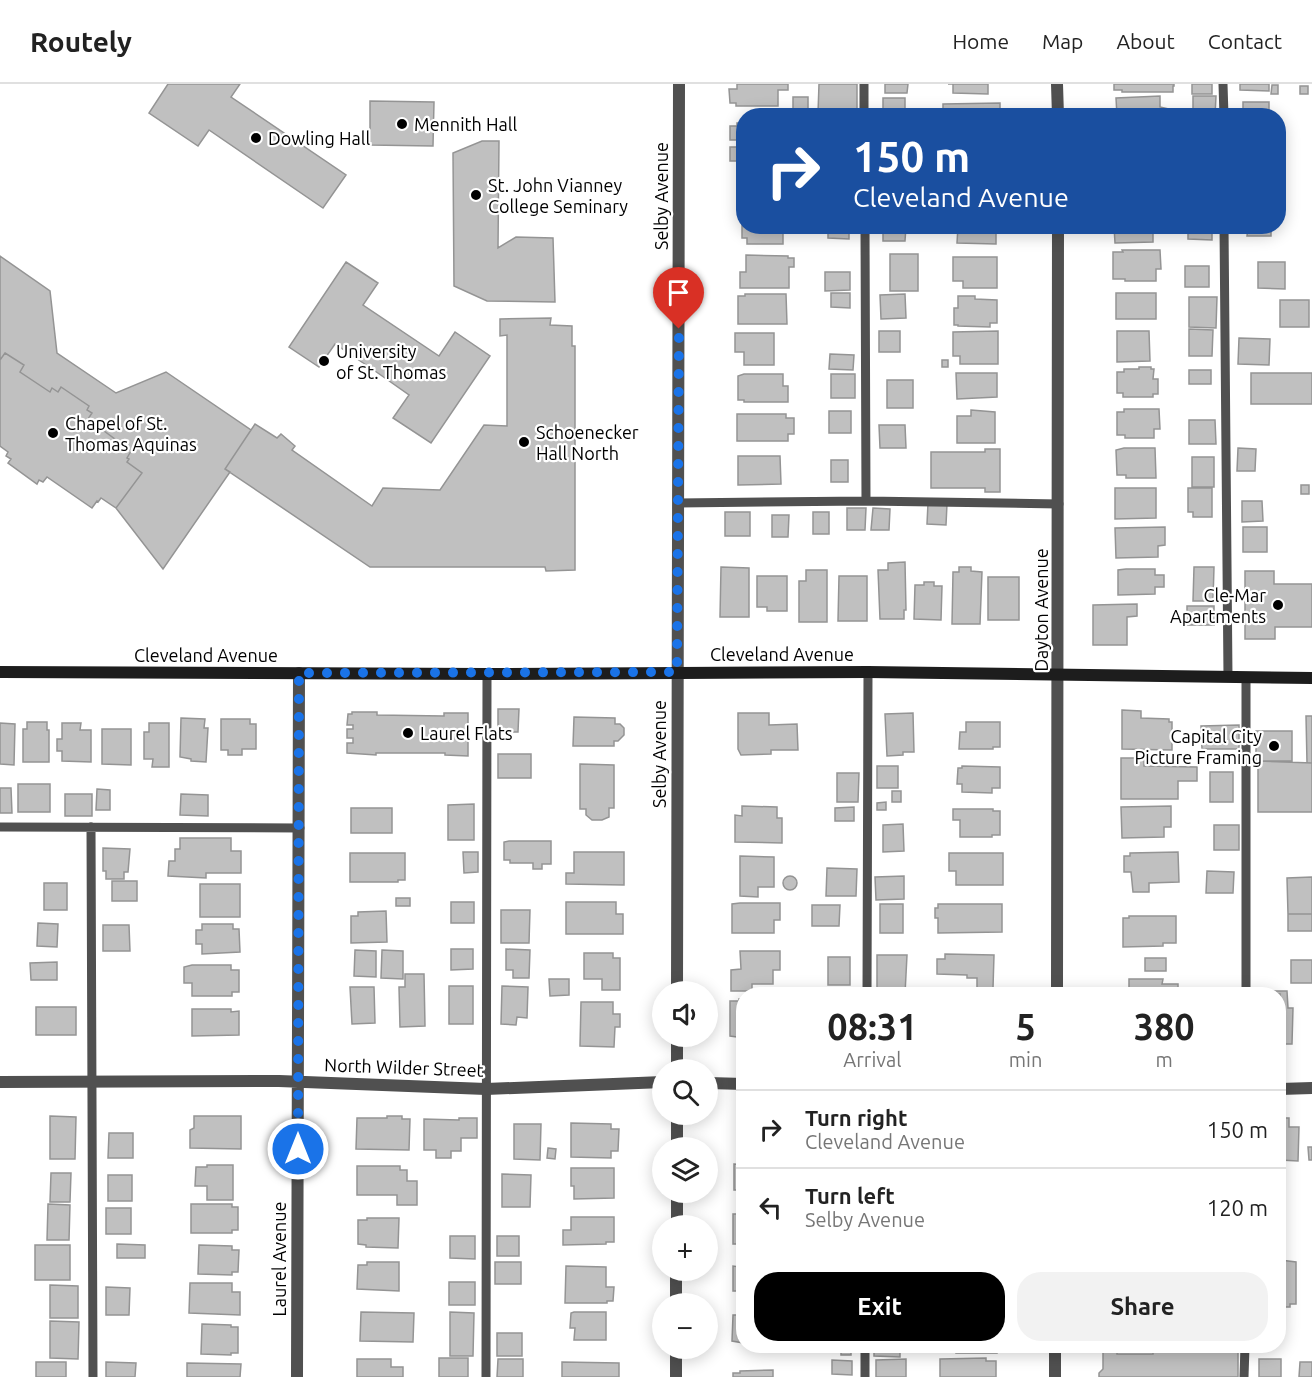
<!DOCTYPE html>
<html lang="en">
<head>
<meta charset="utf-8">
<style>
	body { margin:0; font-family:Ubuntu,sans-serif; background:#f2f2f2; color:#222; height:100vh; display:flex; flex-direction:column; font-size:22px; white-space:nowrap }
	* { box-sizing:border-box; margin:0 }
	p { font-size:20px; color:#767676 }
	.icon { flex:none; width:33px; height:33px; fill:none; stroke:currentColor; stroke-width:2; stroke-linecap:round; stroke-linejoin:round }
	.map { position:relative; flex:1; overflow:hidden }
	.drawer { position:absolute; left:736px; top:903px; width:550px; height:366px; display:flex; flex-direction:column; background:#fff; border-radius:24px; box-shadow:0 3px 15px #0003 }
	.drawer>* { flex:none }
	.hud { position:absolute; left:736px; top:24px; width:550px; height:126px; border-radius:24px; box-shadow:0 3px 15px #0003; background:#1a4fa0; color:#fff; overflow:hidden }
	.buttons { position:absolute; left:652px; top:897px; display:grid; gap:12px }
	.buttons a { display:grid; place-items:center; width:66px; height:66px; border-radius:50%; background:#fff; box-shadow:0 3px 15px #0003; font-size:30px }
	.pin { position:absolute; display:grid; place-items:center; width:51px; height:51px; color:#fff; margin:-62px -26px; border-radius:50% 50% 50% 0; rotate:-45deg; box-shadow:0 0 6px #0007 }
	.pin .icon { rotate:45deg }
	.me { position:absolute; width:66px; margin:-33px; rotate:0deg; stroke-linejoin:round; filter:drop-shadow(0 0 4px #0008) }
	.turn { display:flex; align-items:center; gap:21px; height:126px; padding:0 18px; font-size:27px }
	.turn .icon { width:78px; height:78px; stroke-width:2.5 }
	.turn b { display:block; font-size:42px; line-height:51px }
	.eta { display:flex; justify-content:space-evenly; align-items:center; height:102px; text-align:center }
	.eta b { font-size:36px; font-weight:700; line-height:42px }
	.action { display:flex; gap:12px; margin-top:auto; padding:12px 18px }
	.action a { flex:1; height:69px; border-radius:24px; background:#000; color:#fff; font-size:24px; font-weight:700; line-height:69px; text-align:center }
	.action a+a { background:#f2f2f2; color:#222 }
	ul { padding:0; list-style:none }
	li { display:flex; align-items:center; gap:18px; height:78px; padding:0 18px; border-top:2px solid #e0e0e0 }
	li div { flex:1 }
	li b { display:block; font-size:22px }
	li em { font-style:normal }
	header { display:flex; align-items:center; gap:36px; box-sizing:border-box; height:84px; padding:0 30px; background:#fff; border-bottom:2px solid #e0e0e0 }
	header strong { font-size:28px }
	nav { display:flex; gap:33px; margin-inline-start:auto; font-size:21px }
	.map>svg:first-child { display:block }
</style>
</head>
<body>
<header>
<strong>Routely</strong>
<nav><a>Home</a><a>Map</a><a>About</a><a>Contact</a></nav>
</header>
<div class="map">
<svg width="1312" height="1293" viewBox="0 0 1312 1293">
	<rect width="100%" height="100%" fill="#fff"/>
	<path fill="#c0c0c0" stroke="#949494" stroke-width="1.5" d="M168 0H240L231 13 346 91 323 124 209 46 198 62 149 29Z
		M737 0H788V6H778V22H736V19H730L729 5H737Z
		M819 0H857V30L831 32V29H818Z
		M885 0H908L907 9H885Z
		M948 0H988V10L953 9V0Z
		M1114 0H1174V2H1173V8H1122V6H1114Z
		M1192 0H1212V10H1192Z
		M1240 0H1269V7L1240 6Z
		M1272 1H1278V10H1271Z
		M1300 2H1308V10H1300Z
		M1160 12V23L1169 25 1167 31 1159 29V32H1117L1116 14Z
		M1193 12H1216L1215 32H1193Z
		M793 13H808V26H793Z
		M883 14H905V32H883Z
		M370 17 434 18 433 62 370 61Z
		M1243 18H1269V32H1243Z
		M1000 19V32H943V20Z
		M737 39H744V80H738V77H730V63H738V56H730V42H737Z
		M482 57H499L498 164 516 153 553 154 555 218 487 217 454 202 453 69Z
		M741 104H744V122H741Z
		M742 129H744V142H783V160H747V154H742Z
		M828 142H849V155L828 154Z
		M883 142H906L905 157H883Z
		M958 142H996V160L957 159Z
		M1114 142H1160V146H1153V158L1115 159Z
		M1188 142H1212V156L1188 155Z
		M1248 142H1271V152H1247Z
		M1122 166H1160L1161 185H1156V197H1125V195H1113V168H1123Z
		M890 170H918V207H890Z
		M746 171 788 172V174H794V183H789V204H740V188H746Z
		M0 172 50 207 57 269 116 309 166 288 251 346 225 385 230 388 163 485 116 424 101 414 98 418 97 417 92 424 47 393 43 398 39 396 37 400 8 379 11 375 6 372 8 368 0 362Z
		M953 173H997V204H963V197H953Z
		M346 178 378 199 363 221 439 272 455 248 490 272 431 359 393 334 409 311 375 287 335 260 319 283 289 263Z
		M1258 178H1285V205L1258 204Z
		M1185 182H1209V203H1185Z
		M825 188H850V206L825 207Z
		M831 209H850V224L831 223Z
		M1116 209H1156V235H1116Z
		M745 210H786L787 240H738V212H745Z
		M905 210 906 234 881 235 880 211Z
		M958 212H975V215L997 216V239H990V243L958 242V241H954V224H958Z
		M1189 213H1217L1216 244 1189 243Z
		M1280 216H1309V243H1280Z
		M551 234 550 241 572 242V262H575V486L546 487 545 483H370L225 385 255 340 277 354 281 350 295 362 292 366 372 422 383 404 440 406 484 341 507 342V251L500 252V235Z
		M1189 245 1213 246 1212 272H1189Z
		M879 247H900V268H879Z
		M998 247V280H960V272H953V248Z
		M1117 247H1149L1150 277 1117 278Z
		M735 249H774V281H744V268H735Z
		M1239 254 1270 255 1269 281 1238 280Z
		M5 269 24 281 20 288 50 308 52 304 58 308 61 303 89 322 87 326 92 329 88 335 131 367 127 374 129 375 127 378 142 389 116 424 101 414 98 418 97 417 92 424 47 393 43 398 39 396 37 400 8 379 11 375 6 372 8 368 0 362V276Z
		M830 270 854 271 853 286 829 285Z
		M942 276H948V283H942Z
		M1139 283H1151V285H1154L1153 295H1158V310H1153V313H1123V309H1117V288H1124V285H1139Z
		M1189 286H1211V300H1189Z
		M956 289H997V313L957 315Z
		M1251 289H1312V320H1251Z
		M744 290H783V302H788V318H744V316H738V292Z
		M831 290H855V314H831Z
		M887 296H913V324H887Z
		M1124 325H1159L1160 345H1154V354H1125V351H1117V328H1124Z
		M971 326 995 328V359H957V332H971Z
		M829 327H851V349H829Z
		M737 330H786V334H794V350H788V357H737Z
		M1189 336H1215L1216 360H1189Z
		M879 341H905L906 364H880Z
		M1124 364H1155L1156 394H1126V391H1117L1116 366Z
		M1238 364 1256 365 1255 387H1237Z
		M985 365H1000V408H985V404H931V368H985Z
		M738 372H780L781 400 738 401Z
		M1192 373H1214V403H1192Z
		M831 376H848V398H831Z
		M1301 401H1309V410H1301Z
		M1115 404H1156V434L1115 435Z
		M1188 404H1212V433H1193V428H1188Z
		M1242 417H1262L1263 437 1242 438Z
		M928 419 947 420 946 441 927 440Z
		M847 424H866L865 446H847Z
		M873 424 890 425 889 446H871Z
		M725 428H750V452H725Z
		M813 428H829V450H813Z
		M772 431H789L788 453H772Z
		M1165 443V461L1158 462V473L1116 474 1115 444Z
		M1243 443H1267V468H1243Z
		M905 478 906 526H904V535H880L878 486H888V479Z
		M721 483 749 484V533H720Z
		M959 483H971V487L982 488 980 540H952L953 488H959Z
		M1194 483H1214L1213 517H1193Z
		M1126 485H1155V491H1164V503H1155V510L1118 511V486Z
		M806 486H827V538H799V497H806Z
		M1245 487H1274V500H1312V543H1275V555H1245Z
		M757 492H787V527H767V523H757Z
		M839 492H867V537H838Z
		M988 493H1019V536H988Z
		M924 498H934V502H942L941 536 914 535 915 501H924Z
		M1137 520V532L1127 533V561H1093V521Z
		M1187 522H1214V541H1187Z
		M498 625H519L518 648H498Z
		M1122 626 1141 627V634L1169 635V638H1172V666L1122 665Z
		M352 628H377V631L444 632V629H468V672L445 671V669H376V671L347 669V659H353V654H347V645H353V641H347L348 630H352Z
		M738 629H769V641L797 640 798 666H771V670L741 671 738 665Z
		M913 629 914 668H903V671L887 672 885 630Z
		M1306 632H1312V679H1307Z
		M574 633 615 634V640H620L624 644V651L618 657H614V662H573Z
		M181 634 205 635 204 644H208L206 678 191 677V675L180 673Z
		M221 635H250V640H256V665H242V671H228V666H221Z
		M27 638H47V646H49V678H23V645H27Z
		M966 638H1000V663H993V665H959L960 648H966Z
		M0 639 15 640 14 681 0 680Z
		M62 639H81L80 646H91V678L62 677V667H57V655H62Z
		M149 639H169V683H152L153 675H144V648H149Z
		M1239 641V665H1202L1201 642Z
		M102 645H131V681L102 680Z
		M1256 647H1292V677H1256Z
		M498 670H531V694H498Z
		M1121 674H1144V682L1197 683V697H1178V715H1121Z
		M1258 677 1312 679V728H1258Z
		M580 680 614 681V724H609V733L602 736H592L586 731V725H580Z
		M877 682H898V704H877Z
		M962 682 1000 683V704H992V709L962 708V700H957L958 684H962Z
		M1210 688H1233V718H1210Z
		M837 689H859L858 718H837Z
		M18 700H50V728H18Z
		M0 704H11L12 729H0Z
		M97 705 110 706V726H96Z
		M892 707H901V718H892Z
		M65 710H92V732H65Z
		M181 710 208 711V732L180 731Z
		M886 718V726H877V719Z
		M474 720V756H448V721Z
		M742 722 777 723V734H782V759L735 758V731L742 732Z
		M1171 722V743H1164V753L1122 754 1121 723Z
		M854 723V737H835V724Z
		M351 724H392V749H351Z
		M953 725H993V727H1000V751H992V753H960V736H953Z
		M903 740 904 767 883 768V741Z
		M1214 741H1239V766H1214Z
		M180 754H231V767H241V789H206V794L168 792 169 777H175V765H180Z
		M509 757H551V780H542V785H533V779H510V776H504V758Z
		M103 764 130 765 128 788H124V795H106V787H103Z
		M463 768H478V788L464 789Z
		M574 768H624V801L566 800V789H574Z
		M1178 768 1179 798 1149 799V808H1133L1131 788H1124V772H1130V769Z
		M350 769H405V796H398V798H350Z
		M949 769H1003V801H956V787H949Z
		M740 772 774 773V803H758V813L740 812Z
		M827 784 857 785 856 812H826Z
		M1207 787 1234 788 1233 809H1206Z
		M904 792V815L876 816 875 793Z
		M783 799a7 7 0 1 1 14 0a7 7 0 1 1-14 0Z
		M1312 793V830H1288L1287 794Z
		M112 797H137V817H112Z
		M44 799H67V826H44Z
		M200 800H240V833H200Z
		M396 814H410V822H396Z
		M451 818H474V839H451Z
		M566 818H616V830H623V850H566Z
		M740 819H780V836H774V849H732V820Z
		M880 820H903V849H880Z
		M938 820H1002V848L938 849V834H935V824H938Z
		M812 821H840L839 842H812Z
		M501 826H530L529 859H501Z
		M386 827 387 858 351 859V832H358V828Z
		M1288 830H1312V847H1288Z
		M1129 832H1176V859H1163V862L1123 863V834H1129Z
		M38 839 58 840 57 863 37 862Z
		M202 840H233V845H239L240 868 202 870V860H196V846H202Z
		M103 841H129L130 867H103Z
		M451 865H473V885L451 886Z
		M506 865 530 866 529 894H513V886H506Z
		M355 866 376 867V893L354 892Z
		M382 866 403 867V895L381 894Z
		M740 867H780V886H773V900H752V907H731V886L741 885Z
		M584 869H613V874H620V906H602V895H584Z
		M945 870 994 871 993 904H977V894H967V891L937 890V875H945Z
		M877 871H907L905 910H877Z
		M828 873H850V901H828Z
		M1145 874H1166V887H1145Z
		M1291 876H1312V899H1291Z
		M57 878V896H31L30 879Z
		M192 881H231V886H239V908H232V912H192V899H184V883Z
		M405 890H424L425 942 400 943 399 903H405Z
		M549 895H569V911L550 912Z
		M1129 895H1163L1162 900H1178V910H1122H1129Z
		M449 902H473V940H449Z
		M502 902 528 903 527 934 517 933 516 941 501 940Z
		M350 903H374L375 939 352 940Z
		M1263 907H1287L1288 924H1293L1292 960H1280V910H1263Z
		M739 915H744V954L730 952V917H739Z
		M581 918H613V930H620V943H615L614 963 580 962Z
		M36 923H76V951H36Z
		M192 925H231V928L239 927V951L192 952Z
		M50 1032 76 1033 75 1075H50Z
		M194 1032H241V1065L190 1064V1046L194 1044Z
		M387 1032H402V1035H410L409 1066 356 1065 357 1034H387Z
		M459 1034H477V1054H461V1067H451V1074H436V1066H424V1035L459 1036Z
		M1280 1034H1289V1043H1299L1298 1077 1280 1076Z
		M571 1039 611 1040V1045H619L618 1067H611V1074L571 1073Z
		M514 1040H541L540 1076 514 1075Z
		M741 1048H744V1076H740Z
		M109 1049H133V1074H108Z
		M1308 1063H1312V1076H1309Z
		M548 1064 556 1065 555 1075 547 1074Z
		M734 1080 744 1081V1106H734Z
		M207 1081H233V1116H207V1102H195L196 1083H207Z
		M357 1082H400V1086H407V1097H417V1121H397V1111H357Z
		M571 1084H614V1114L574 1115V1102H571Z
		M51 1089H71L70 1118H50Z
		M502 1090 531 1091 530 1123H502Z
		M108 1091H132V1117H108Z
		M48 1120 70 1121 69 1156H47Z
		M191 1120H232V1123H238V1146H232V1149H191Z
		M106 1124H131V1150H106Z
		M739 1128H744V1160H733V1130H739Z
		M1280 1128H1285L1284 1156H1280Z
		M571 1133H614V1158H606V1160L563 1161V1146H571Z
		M367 1134H399L398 1164 366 1163V1161L358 1160V1136H367Z
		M450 1152H475V1175L450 1174Z
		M497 1152H519V1172H497Z
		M117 1160 145 1161V1174H117Z
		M35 1161H70V1196H35Z
		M199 1161 232 1162V1166H239L238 1188H232V1191L198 1190Z
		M1280 1176 1296 1178V1220H1290V1223H1280Z
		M367 1178H399V1207L357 1205 358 1181H367Z
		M495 1178H521V1200H495Z
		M740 1178H744V1207H733V1182L740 1183Z
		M566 1182 606 1183V1203H614L613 1217H607V1219H565Z
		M449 1198H475V1221H449Z
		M190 1199H232V1208H240V1231L189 1229Z
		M50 1201 78 1202V1234H50Z
		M106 1203 130 1204 129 1231H106Z
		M1280 1226H1281V1251H1280Z
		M361 1228 414 1229 413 1258 360 1257Z
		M450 1228 474 1229 473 1272H450Z
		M574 1228H606V1256H574L575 1244H570L571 1229Z
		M739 1229H744V1259L732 1257 733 1231H739Z
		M50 1237 79 1238 78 1275 50 1274Z
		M202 1240 231 1241V1243H238V1269H231V1271L201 1270Z
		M497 1249H522V1272H497Z
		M841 1262H851V1271H841Z
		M874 1262H900V1273L874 1272Z
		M956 1262H997V1269H956Z
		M1103 1262H1117V1270H1153V1262H1238V1293H1099V1289L1103 1285Z
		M439 1274H468V1293H439Z
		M986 1274V1277H996V1293H940V1275Z
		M357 1275H391V1283H403V1293H357Z
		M498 1275H523V1293H497Z
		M906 1275V1293H876V1276Z
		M1259 1275H1281V1293H1259Z
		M832 1276 852 1277V1291L832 1290Z
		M36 1278H66V1293H36Z
		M106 1278 136 1279 135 1293H106Z
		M562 1278 619 1279V1293H562Z
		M1300 1278H1312V1293H1299Z
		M187 1279 241 1280 240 1293H187Z
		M773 1286V1293H733V1289H740V1287Z"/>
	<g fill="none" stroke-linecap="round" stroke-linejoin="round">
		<path stroke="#505050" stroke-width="9" d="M864 0V32
			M1223 0 1224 32
			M865 142 866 417
			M1224 142 1228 593
			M678 419 866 417 1059 420
			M1246 593V910
			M0 743 300 744
			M91 743 93 1293
			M867 910 868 588
			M486 1293 487 590
			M865 1293V1262
			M1244 1293 1245 1262"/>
		<path stroke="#505050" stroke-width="12" d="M1057 0 1058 32
			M677 908 679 0
			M1057 910 1058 142
			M677 952V986
			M0 998 279 997 486 1005 663 998
			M708 999 744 1000
			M1280 1005 1312 1004
			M677 1064V1030
			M677 1142V1108
			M676 1220V1186
			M297 1293 299 589
			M676 1293V1264
			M1055 1293V1262"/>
		<path stroke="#1d1d1d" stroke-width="12" d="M0 588 487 590 868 588 1312 594"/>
	</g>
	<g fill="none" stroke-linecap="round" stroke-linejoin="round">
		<path stroke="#1a73e8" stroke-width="10" stroke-dasharray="0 18" d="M298 1065 299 589 677 588 679 245"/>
	</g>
	<g fill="#000" stroke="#fff" stroke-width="2">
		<circle cx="402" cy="40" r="6"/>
		<circle cx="256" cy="54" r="6"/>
		<circle cx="476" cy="111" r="6"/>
		<circle cx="324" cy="277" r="6"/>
		<circle cx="53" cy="349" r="6"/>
		<circle cx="524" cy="358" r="6"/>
		<circle cx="1278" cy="521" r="6"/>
		<circle cx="408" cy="649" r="6"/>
		<circle cx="1274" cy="662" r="6"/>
	</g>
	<g text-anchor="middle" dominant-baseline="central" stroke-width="4.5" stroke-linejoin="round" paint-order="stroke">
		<g font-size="18" fill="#000" stroke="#fff" text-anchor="start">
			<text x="414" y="40">Mennith Hall</text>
			<text x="268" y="54">Dowling Hall</text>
			<text x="488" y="101">St. John Vianney<tspan x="488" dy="21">College Seminary</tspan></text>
			<text x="336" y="267">University<tspan x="336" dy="21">of St. Thomas</tspan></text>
			<text x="65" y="339">Chapel of St.<tspan x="65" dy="21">Thomas Aquinas</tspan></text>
			<text x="536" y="348">Schoenecker<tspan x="536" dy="21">Hall North</tspan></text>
			<text x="1266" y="511" text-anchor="end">Cle-Mar<tspan x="1266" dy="21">Apartments</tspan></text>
			<text x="420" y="649">Laurel Flats</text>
			<text x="1262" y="652" text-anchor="end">Capital City<tspan x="1262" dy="21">Picture Framing</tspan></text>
		</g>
		<g font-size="18" fill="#000" stroke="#fff">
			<text transform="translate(661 112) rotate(-90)">Selby Avenue</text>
			<text transform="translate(1041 526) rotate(-90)">Dayton Avenue</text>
			<text x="782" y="570">Cleveland Avenue</text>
			<text x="206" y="571">Cleveland Avenue</text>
			<text transform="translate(659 670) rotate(-90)">Selby Avenue</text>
			<text transform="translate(404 983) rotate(2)">North Wilder Street</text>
			<text transform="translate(279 1175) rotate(-90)">Laurel Avenue</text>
		</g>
	</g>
</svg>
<div class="buttons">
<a><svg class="icon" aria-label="sound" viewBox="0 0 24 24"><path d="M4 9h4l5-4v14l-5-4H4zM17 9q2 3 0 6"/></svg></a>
<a><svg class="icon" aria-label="search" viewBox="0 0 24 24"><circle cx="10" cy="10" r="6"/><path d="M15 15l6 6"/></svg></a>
<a><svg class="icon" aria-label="layers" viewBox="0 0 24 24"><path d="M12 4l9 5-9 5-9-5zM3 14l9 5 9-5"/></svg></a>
<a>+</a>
<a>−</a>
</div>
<div class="pin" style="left:679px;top:245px;background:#d93025"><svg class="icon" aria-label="arrive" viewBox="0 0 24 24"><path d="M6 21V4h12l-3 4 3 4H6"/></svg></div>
<svg class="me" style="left:298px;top:1065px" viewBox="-20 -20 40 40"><circle r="17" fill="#1a73e8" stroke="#fff" stroke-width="3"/><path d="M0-11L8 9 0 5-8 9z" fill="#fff"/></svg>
<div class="hud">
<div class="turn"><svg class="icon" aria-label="right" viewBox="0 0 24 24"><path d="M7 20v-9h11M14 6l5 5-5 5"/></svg><div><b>150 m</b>Cleveland Avenue</div></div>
</div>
<section class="drawer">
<div class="eta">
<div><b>08:31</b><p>Arrival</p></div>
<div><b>5</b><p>min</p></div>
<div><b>380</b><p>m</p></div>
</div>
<ul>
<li><svg class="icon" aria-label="right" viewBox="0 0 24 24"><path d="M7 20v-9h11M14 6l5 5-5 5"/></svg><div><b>Turn right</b><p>Cleveland Avenue</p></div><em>150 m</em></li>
<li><svg class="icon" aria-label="left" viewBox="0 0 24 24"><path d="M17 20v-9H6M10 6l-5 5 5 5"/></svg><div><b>Turn left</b><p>Selby Avenue</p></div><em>120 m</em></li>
</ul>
<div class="action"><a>Exit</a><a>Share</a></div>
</section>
</div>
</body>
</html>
